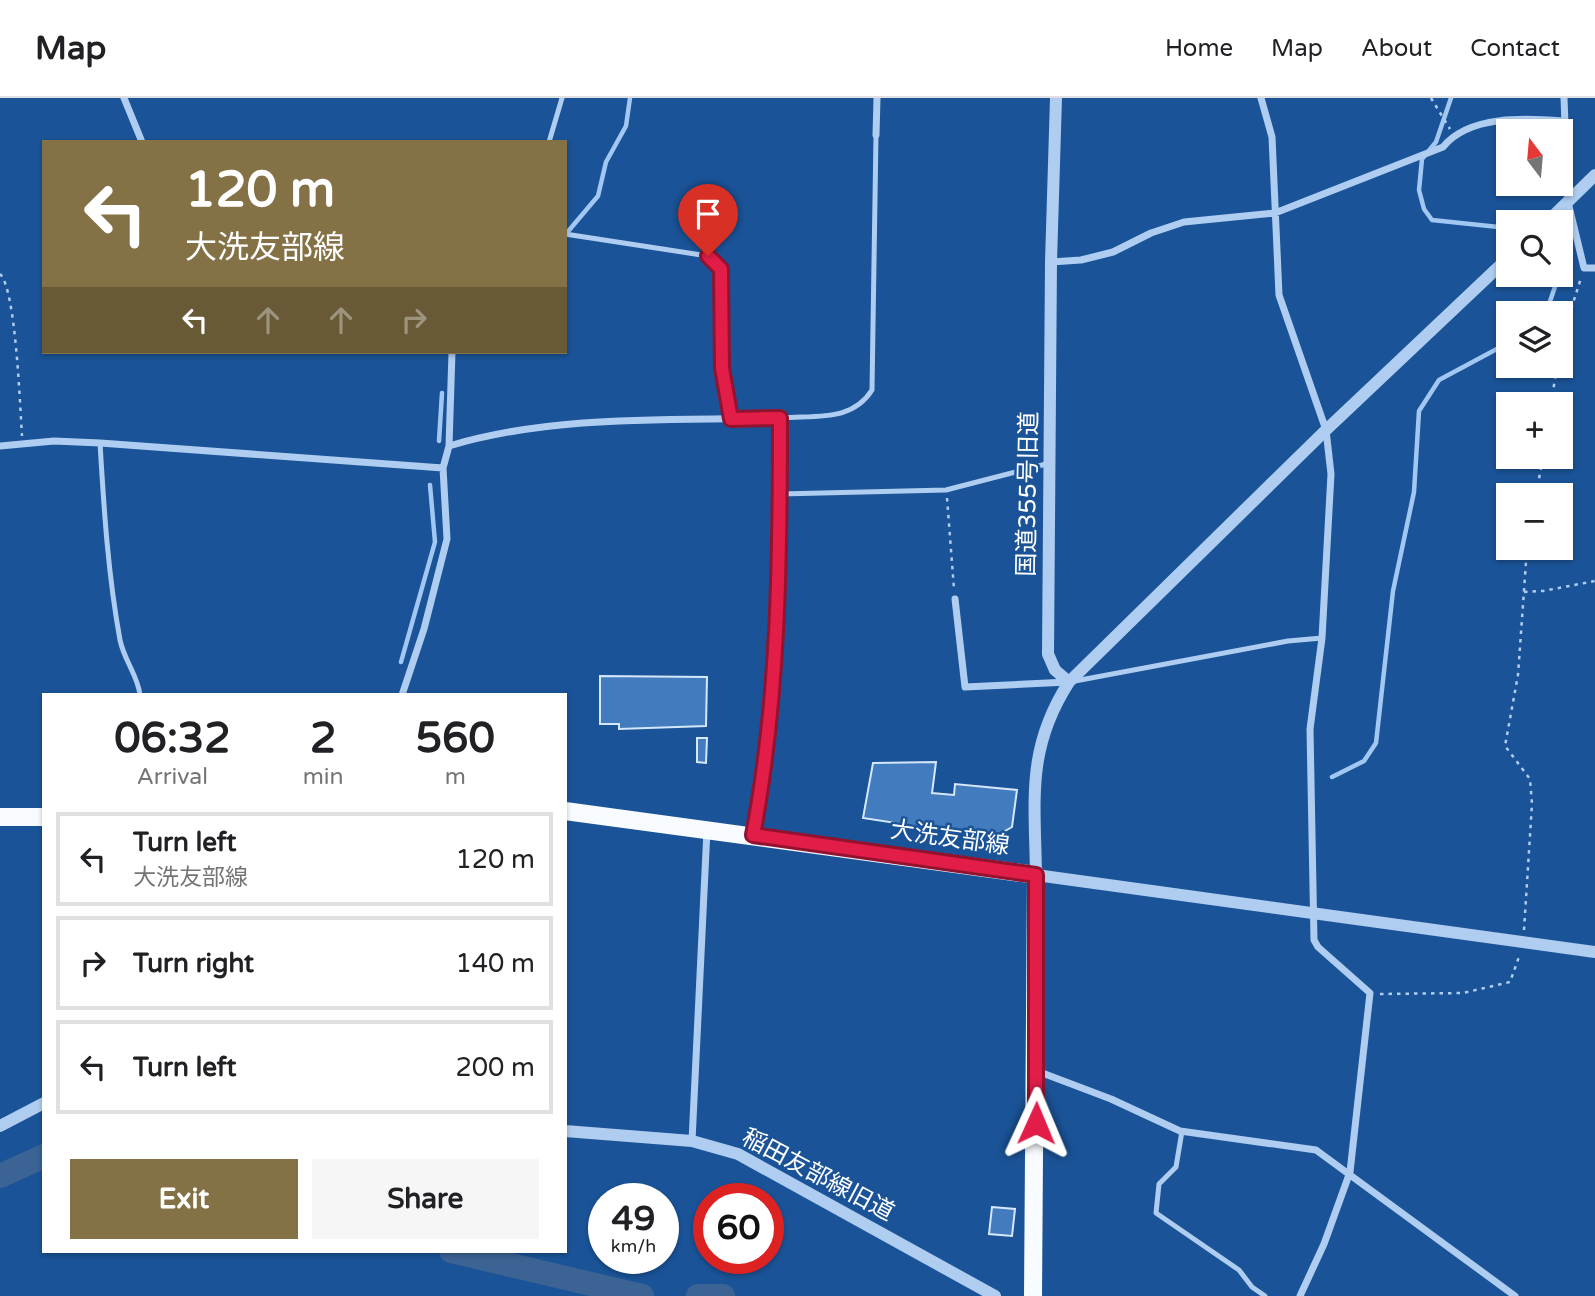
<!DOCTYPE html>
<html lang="en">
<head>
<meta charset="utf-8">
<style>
	body { margin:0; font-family:"Varela Round","Noto Sans JP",sans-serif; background:#f6f6f6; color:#202124; height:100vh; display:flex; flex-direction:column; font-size:26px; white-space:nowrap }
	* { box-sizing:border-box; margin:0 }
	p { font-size:23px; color:#757577 }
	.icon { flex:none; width:38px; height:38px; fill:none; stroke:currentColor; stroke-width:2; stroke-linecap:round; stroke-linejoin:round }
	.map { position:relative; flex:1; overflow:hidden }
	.drawer { position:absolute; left:42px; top:595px; width:525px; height:560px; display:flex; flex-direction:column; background:#fff; border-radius:0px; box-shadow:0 2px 5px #0004 }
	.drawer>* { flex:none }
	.hud { position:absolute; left:42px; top:42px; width:525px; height:214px; border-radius:0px; box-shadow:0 2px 5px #0004; background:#847145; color:#fff; overflow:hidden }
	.needle { width:46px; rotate:344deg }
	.controls { position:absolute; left:1496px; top:21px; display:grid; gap:14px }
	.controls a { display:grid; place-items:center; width:77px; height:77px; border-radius:0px; background:#fff; box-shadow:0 2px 5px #0004; font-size:35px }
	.speed { position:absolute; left:588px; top:1085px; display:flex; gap:14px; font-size:35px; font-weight:700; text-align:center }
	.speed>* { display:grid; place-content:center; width:91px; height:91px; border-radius:50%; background:#fff; box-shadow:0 2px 5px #0004; line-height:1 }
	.speed small { font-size:18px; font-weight:400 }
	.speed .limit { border:10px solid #d22; background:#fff; color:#111 }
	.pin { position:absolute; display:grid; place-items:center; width:60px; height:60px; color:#fff; margin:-72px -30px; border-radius:50% 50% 50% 0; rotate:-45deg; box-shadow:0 0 7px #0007 }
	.pin .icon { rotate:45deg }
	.me { position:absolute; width:77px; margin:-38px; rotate:1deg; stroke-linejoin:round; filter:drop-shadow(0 0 5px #0008) }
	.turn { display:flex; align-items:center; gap:24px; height:147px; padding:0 28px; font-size:32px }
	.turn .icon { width:91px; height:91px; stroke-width:2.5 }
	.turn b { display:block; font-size:49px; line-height:60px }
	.lanes { display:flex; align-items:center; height:66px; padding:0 28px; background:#0003; justify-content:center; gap:35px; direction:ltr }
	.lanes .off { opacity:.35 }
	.eta { display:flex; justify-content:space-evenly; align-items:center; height:119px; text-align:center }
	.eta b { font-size:42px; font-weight:700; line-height:49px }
	.cta { display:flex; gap:14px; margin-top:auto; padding:14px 28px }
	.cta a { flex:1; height:80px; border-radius:0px; background:#847145; color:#fff; font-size:28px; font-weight:700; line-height:80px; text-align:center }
	.cta a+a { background:#f6f6f6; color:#202124 }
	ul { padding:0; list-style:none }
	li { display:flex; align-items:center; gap:21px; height:94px; margin:0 14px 10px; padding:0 14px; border:4px solid #e0e0e0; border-radius:0px }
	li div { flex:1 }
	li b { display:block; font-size:26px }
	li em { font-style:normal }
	header { display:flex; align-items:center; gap:42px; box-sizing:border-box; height:98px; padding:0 35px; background:#fff; border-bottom:2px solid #e0e0e0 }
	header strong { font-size:33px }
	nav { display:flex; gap:38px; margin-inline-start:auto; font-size:24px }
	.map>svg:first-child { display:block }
</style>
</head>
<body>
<header>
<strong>Map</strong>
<nav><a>Home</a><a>Map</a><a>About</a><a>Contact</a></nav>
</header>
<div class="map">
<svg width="1595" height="1198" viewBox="0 0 1595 1198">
	<rect width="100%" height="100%" fill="#1a5397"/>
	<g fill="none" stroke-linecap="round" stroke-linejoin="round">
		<path stroke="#a1c8f2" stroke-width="4.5" d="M1451 0 1436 44 1422 61 1419 92 1424 111 1432 122 1508 130
			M565 137 598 98 606 64 626 28 630 0
			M1546 215 1559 177
			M439 343 442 295
			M401 564 435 444 430 387
			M1332 679 1364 663 1376 645 1393 493 1414 394 1419 313 1439 282 1508 245"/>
		<path stroke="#3b6394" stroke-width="24" d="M0 1078 44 1058
			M451 1153 642 1198
			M698 1198H723"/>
	</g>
	<path fill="#437cbe" stroke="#d5e7fb" stroke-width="2" d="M600 578 707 579 706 628 619 631V626H600Z
		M697 640H707L706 665 697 664Z
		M936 664 932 695 954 697 955 686 1017 692 1012 729 993 740 863 720 873 665Z
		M992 1109 1015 1111 1012 1138 989 1136Z"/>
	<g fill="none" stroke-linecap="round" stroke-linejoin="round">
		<path stroke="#aecdf0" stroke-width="2.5" stroke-dasharray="3.5 5" stroke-linecap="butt" d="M1431 0 1450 31
			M0 176C16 191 20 310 22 338
			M1561 243 1581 180
			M1551 306 1557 268
			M1536 397 1543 359
			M947 400 954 491
			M1524 494 1543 493 1595 483
			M1524 832 1532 706 1530 681 1505 648 1518 577 1527 450
			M1380 896 1463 895 1510 884 1520 856"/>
		<path stroke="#aecdf0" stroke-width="5" d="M549 44 562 0
			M565 136 708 158 721 171 722 270 731 321
			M780 320C816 317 852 324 872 292L876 37
			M100 345C104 412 108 476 120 542 124 562 138 578 140 597
			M780 396 946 392 1050 365
			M1075 583 1288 543 1322 540
			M1182 1033 1176 1069 1159 1086 1156 1115 1239 1172 1252 1189 1265 1198"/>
		<path stroke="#aecdf0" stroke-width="7" d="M124 0 142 44
			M1261 0 1272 39 1279 197 1326 332 1331 376 1322 540 1310 631 1314 842 1318 849 1370 895 1350 1074 1324 1146 1300 1198
			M1564 0 1568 104 1584 170H1595
			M876 37 877 0
			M1051 164 1081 162 1113 154 1151 135 1184 124 1275 115 1443 49C1469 17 1525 20 1563 23
			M0 348 54 343 100 345 443 370 447 441 424 531 402 597
			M449 348 452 254
			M443 370 449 348C556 316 670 323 780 320 780 460 779 600 753 737
			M955 501 965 589 1068 584
			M1037 973 1111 1001 1180 1033 1316 1052 1515 1198
			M692 1043 707 732"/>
		<path stroke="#aecdf0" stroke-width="12" d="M1056 0 1051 164 1048 556 1055 572 1069 584
			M1547 124 1595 77
			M1508 160 1326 332 1069 584C1026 651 1035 701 1036 777L1595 854
			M0 1028 44 1005
			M565 1033 692 1043 738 1056 995 1198"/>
		<path stroke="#f8fbff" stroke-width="18" d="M565 713 1036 777 1033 1198
			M0 719H44"/>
	</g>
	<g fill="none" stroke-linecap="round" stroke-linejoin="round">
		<defs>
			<path id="route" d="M708 158 721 171 722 270 731 321 780 320C780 460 779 600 753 737L1036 777V1025"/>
		</defs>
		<use href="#route" stroke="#92132f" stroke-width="18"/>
		<use href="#route" stroke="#e11d48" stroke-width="12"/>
	</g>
	<g text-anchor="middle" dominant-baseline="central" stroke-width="5" stroke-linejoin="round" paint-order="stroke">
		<g font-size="24" fill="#fff" stroke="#1a5397">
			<text transform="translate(1028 396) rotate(-89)">国道355号旧道</text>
			<text transform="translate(950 740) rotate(8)">大洗友部線</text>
			<text transform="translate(818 1077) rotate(28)">稲田友部線旧道</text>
		</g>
	</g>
</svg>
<div class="controls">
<a><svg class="needle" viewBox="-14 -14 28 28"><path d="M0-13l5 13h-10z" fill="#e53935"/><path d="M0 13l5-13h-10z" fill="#757577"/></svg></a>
<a><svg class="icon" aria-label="search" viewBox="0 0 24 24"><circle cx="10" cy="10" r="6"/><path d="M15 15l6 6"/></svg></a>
<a><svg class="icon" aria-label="layers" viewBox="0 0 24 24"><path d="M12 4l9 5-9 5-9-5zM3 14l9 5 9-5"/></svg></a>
<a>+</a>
<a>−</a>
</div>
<div class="speed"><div>49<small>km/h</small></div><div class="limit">60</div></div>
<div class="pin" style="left:708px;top:158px;background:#d93025"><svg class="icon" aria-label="arrive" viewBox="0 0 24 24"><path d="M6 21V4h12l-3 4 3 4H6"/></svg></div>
<svg class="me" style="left:1036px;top:1025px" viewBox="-20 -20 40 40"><path d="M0-17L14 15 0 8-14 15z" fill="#e11d48" stroke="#fff" stroke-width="4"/></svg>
<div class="hud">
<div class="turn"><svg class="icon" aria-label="left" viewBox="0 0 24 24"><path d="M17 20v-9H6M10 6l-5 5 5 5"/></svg><div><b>120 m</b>大洗友部線</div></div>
<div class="lanes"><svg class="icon" aria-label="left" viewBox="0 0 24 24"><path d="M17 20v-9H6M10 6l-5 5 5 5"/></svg><svg class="icon off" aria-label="ahead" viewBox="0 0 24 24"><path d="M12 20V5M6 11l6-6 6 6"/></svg><svg class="icon off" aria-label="ahead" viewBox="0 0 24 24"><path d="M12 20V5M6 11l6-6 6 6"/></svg><svg class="icon off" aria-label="right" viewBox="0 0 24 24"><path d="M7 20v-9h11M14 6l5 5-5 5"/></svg></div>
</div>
<section class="drawer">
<div class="eta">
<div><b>06:32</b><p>Arrival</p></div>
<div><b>2</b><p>min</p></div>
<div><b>560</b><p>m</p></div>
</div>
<ul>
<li><svg class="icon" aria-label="left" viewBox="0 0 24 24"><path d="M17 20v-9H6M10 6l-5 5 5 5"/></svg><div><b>Turn left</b><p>大洗友部線</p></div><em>120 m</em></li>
<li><svg class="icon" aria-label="right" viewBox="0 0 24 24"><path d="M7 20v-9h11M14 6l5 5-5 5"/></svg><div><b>Turn right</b></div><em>140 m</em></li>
<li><svg class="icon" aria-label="left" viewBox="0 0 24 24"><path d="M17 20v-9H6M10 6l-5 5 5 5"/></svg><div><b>Turn left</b></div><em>200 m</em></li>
</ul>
<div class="cta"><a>Exit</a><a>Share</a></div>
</section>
</div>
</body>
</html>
